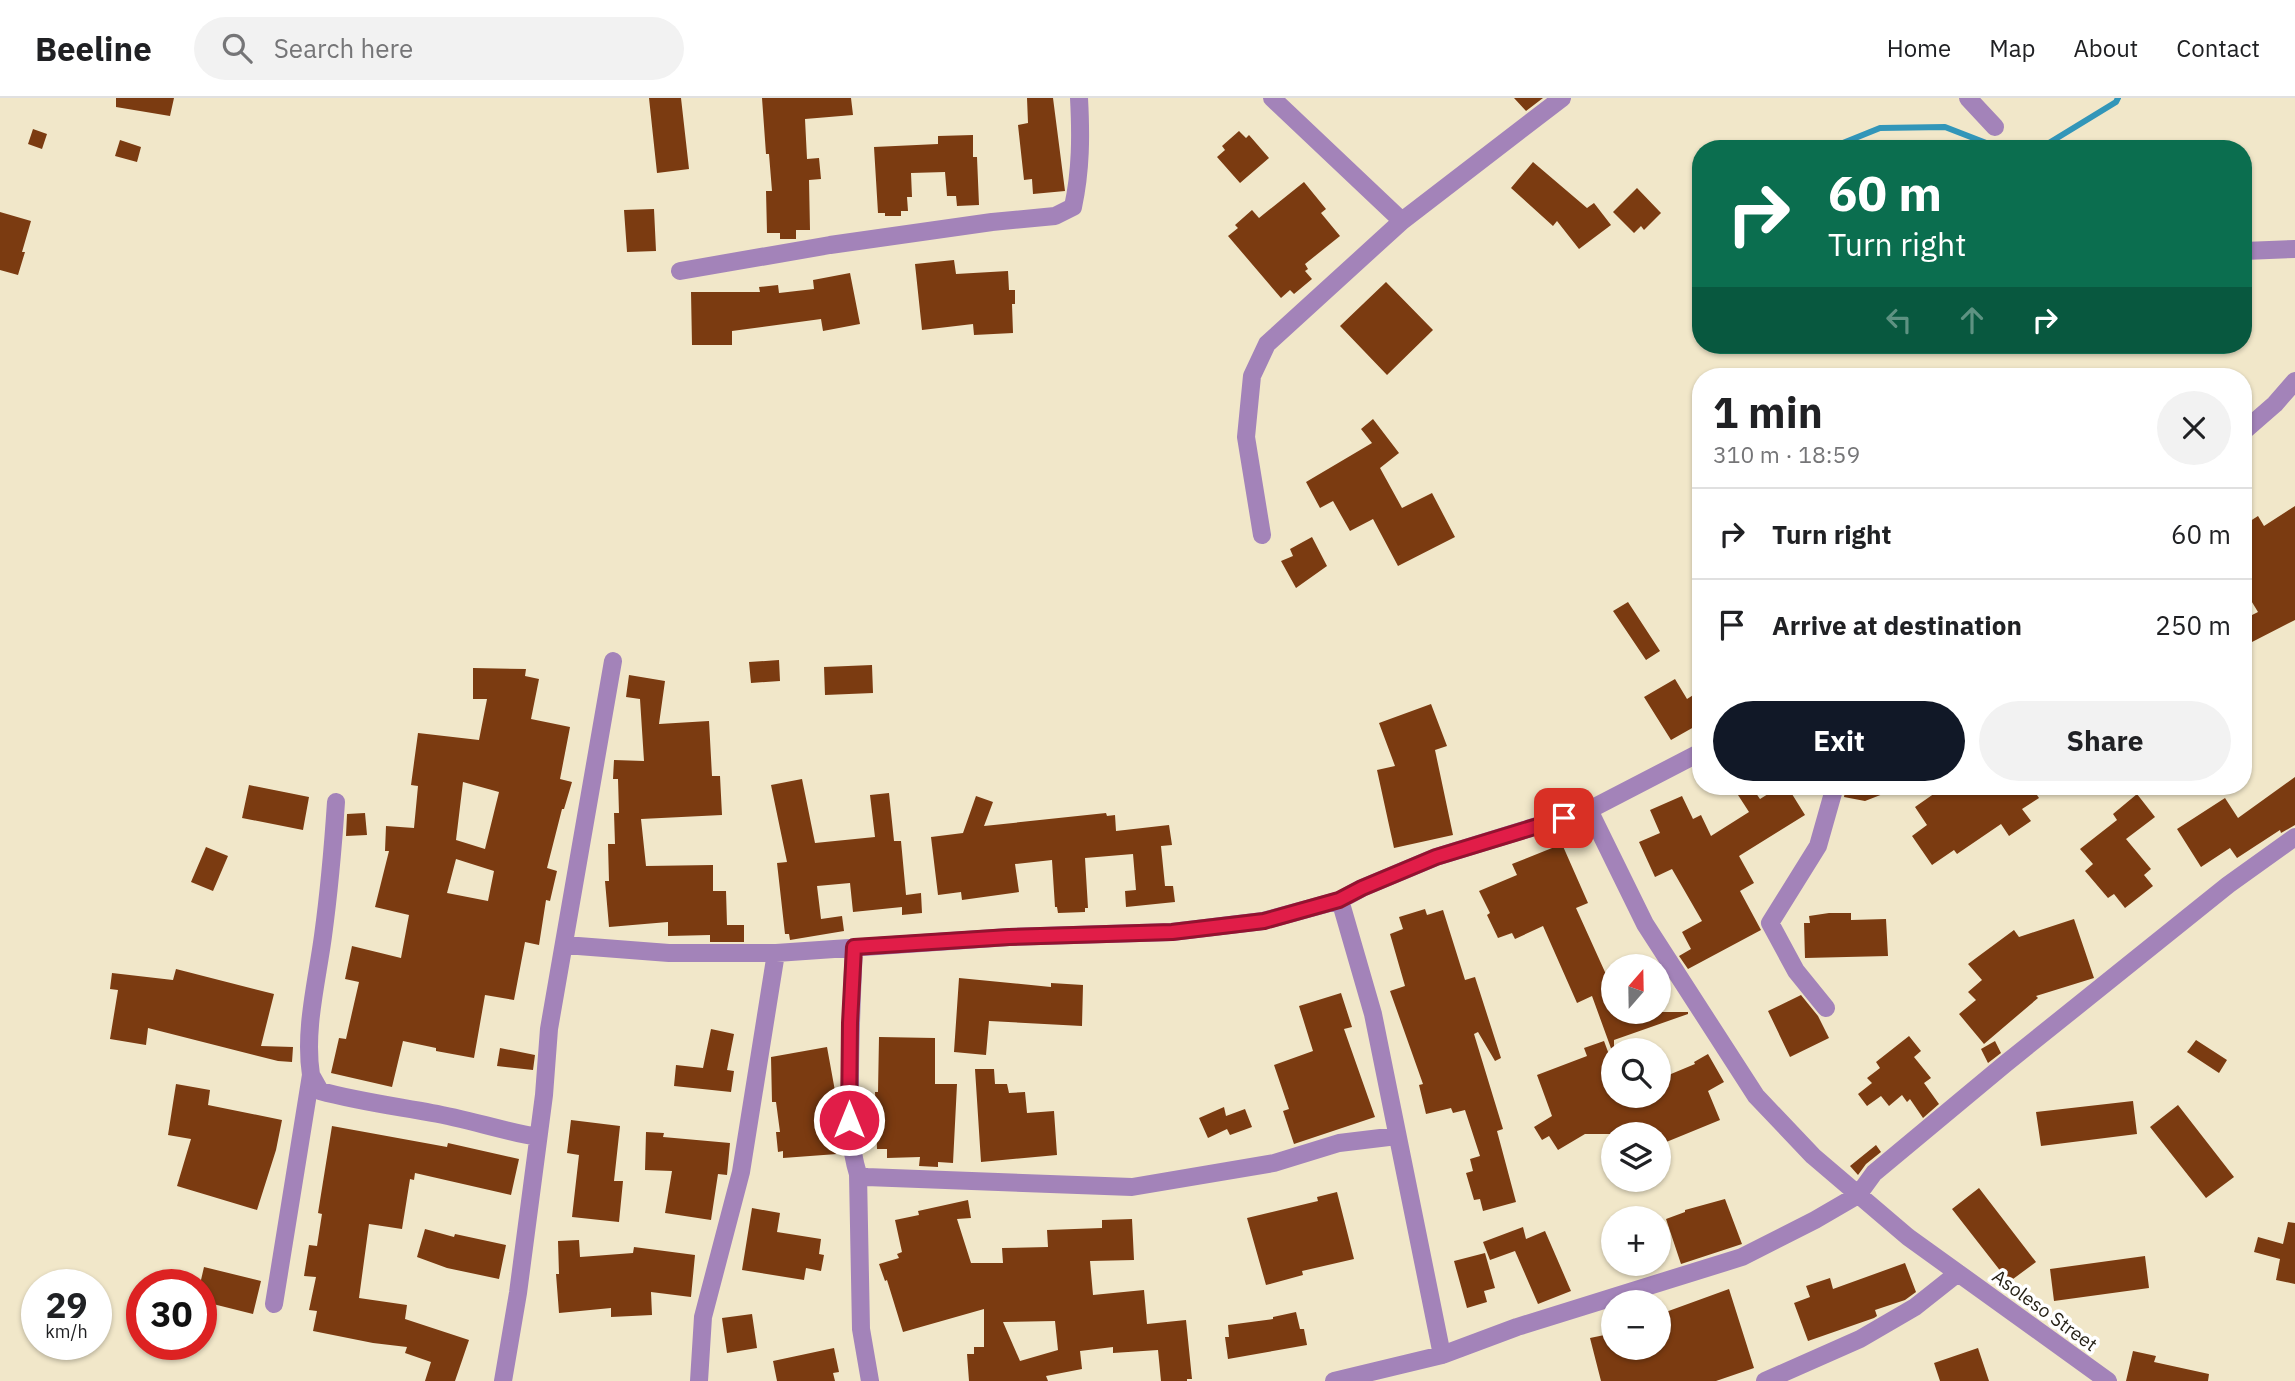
<!DOCTYPE html>
<html lang="en">
<head>
<meta charset="utf-8">
<style>
	body { margin:0; font-family:"IBM Plex Sans",sans-serif; background:#f2f2f2; color:#202124; height:100vh; display:flex; flex-direction:column; font-size:26px; white-space:nowrap }
	* { box-sizing:border-box; margin:0 }
	p { font-size:23px; color:#757577 }
	.icon { flex:none; width:38px; height:38px; fill:none; stroke:currentColor; stroke-width:2; stroke-linecap:round; stroke-linejoin:round }
	.map { position:relative; flex:1; overflow:hidden }
	.details { position:absolute; left:1692px; top:270px; width:560px; height:427px; display:flex; flex-direction:column; background:#fff; border-radius:28px; box-shadow:0 2px 5px #0004 }
	.details>* { flex:none }
	.top-card { position:absolute; left:1692px; top:42px; width:560px; height:214px; border-radius:28px; box-shadow:0 2px 5px #0004; background:#0b6e4f; color:#fff; overflow:hidden }
	.needle { width:46px; rotate:20deg }
	.buttons { position:absolute; left:1601px; top:856px; display:grid; gap:14px }
	.buttons a { display:grid; place-items:center; width:70px; height:70px; border-radius:50%; background:#fff; box-shadow:0 2px 5px #0004; font-size:35px }
	.speed { position:absolute; left:21px; top:1171px; display:flex; gap:14px; font-size:35px; font-weight:700; text-align:center }
	.speed>* { display:grid; place-content:center; width:91px; height:91px; border-radius:50%; background:#fff; box-shadow:0 2px 5px #0004; line-height:1 }
	.speed small { font-size:18px; font-weight:400 }
	.speed .limit { border:10px solid #d22; background:#fff; color:#111 }
	.pin { position:absolute; display:grid; place-items:center; width:60px; height:60px; color:#fff; margin:-30px; border-radius:14px; box-shadow:0 4px 10px #0006 }
	.me { position:absolute; width:77px; margin:-38px; rotate:0deg; stroke-linejoin:round; filter:drop-shadow(0 0 5px #0008) }
	.turn { display:flex; align-items:center; gap:24px; height:147px; padding:0 21px; font-size:32px }
	.turn .icon { width:91px; height:91px; stroke-width:2.5 }
	.turn b { display:block; font-size:49px; line-height:60px }
	.lanes { display:flex; align-items:center; height:66px; padding:0 21px; background:#0003; justify-content:center; gap:35px; direction:ltr }
	.lanes .off { opacity:.35 }
	.round { display:grid; place-items:center; flex:none; width:74px; height:74px; border-radius:37px; background:#f2f2f2 }
	.head { display:flex; align-items:center; justify-content:space-between; height:119px; padding:0 21px }
	h1 { font-size:42px; font-weight:700; line-height:52px }
	.button { display:flex; gap:14px; margin-top:auto; padding:14px 21px }
	.button a { flex:1; height:80px; border-radius:42px; background:#111827; color:#fff; font-size:28px; font-weight:700; line-height:80px; text-align:center }
	.button a+a { background:#f2f2f2; color:#202124 }
	ul { padding:0; list-style:none }
	li { display:flex; align-items:center; gap:21px; height:91px; padding:0 21px; border-top:2px solid #e0e0e0 }
	li div { flex:1 }
	li b { display:block; font-size:26px }
	li em { font-style:normal }
	header { display:flex; align-items:center; gap:42px; box-sizing:border-box; height:98px; padding:0 35px; background:#fff; border-bottom:2px solid #e0e0e0 }
	header strong { font-size:33px }
	nav { display:flex; gap:38px; margin-inline-start:auto; font-size:24px }
	.search { width:490px; height:63px; background:#f2f2f2; display:flex; align-items:center; gap:18px; box-sizing:border-box; padding:0 24px; border-radius:38px; color:#757577; font-size:26px }
	.map>svg:first-child { display:block }
</style>
</head>
<body>
<header>
<strong>Beeline</strong>
<div class="search"><svg class="icon" aria-label="search" viewBox="0 0 24 24"><circle cx="10" cy="10" r="6"/><path d="M15 15l6 6"/></svg>Search here</div>
<nav><a>Home</a><a>Map</a><a>About</a><a>Contact</a></nav>
</header>
<div class="map">
<svg width="2295" height="1283" viewBox="0 0 2295 1283">
	<rect width="100%" height="100%" fill="#f1e7c9"/>
	<g fill="none" stroke-linecap="round" stroke-linejoin="round">
		<path stroke="#3296b9" stroke-width="6" d="M1828 51 1880 30 1945 29 1994 48H2044L2116 4 2118 0"/>
	</g>
	<path fill="#7b3b11" fill-rule="evenodd" d="M116 0H174L170 18 116 9Z
		M649 0H681L689 71 657 75Z
		M762 0H851L853 17 805 21 807 61 819 60 821 81 809 82 810 132H796V141H780V135H767L766 93H772L769 56H766Z
		M1027 0H1053L1065 93 1033 96 1032 81 1024 82 1018 27 1028 25Z
		M1514 0H1543L1526 13Z
		M33 31 47 36 42 51 28 46Z
		M1239 33 1246 40 1249 37 1269 60 1240 85 1217 59 1225 52 1222 48Z
		M973 37V59H977L979 107 957 108 956 98H947L945 74 911 75 912 99H907L908 113H901V118H885V115H878L874 49 938 46V38Z
		M120 42 141 49 137 64 115 58Z
		M1533 64 1587 110 1594 105 1611 127 1579 151 1557 123 1553 128 1511 90Z
		M1304 84 1326 111 1321 115 1340 138 1305 166 1308 171 1305 173 1312 181 1294 196 1290 192 1281 200 1228 138 1238 130 1235 127 1252 112 1259 120Z
		M1637 90 1661 115 1644 132 1641 128 1634 135 1613 114Z
		M654 111 656 153 627 154 624 112Z
		M0 114 31 123 22 154H25L18 177 0 172Z
		M954 162 956 176 1008 173 1009 192H1015V206H1012L1013 235 974 237 973 226 922 232 915 166Z
		M850 175 860 226 823 233 821 221 732 233V247H692L691 194H760L759 189 778 187 779 195 814 191 813 182Z
		M1386 184 1433 232 1387 277 1340 228Z
		M1373 321 1399 355 1380 370 1402 410 1432 395 1455 439 1398 468 1373 421 1350 433 1333 403 1320 410 1306 384 1372 345 1361 331Z
		M2295 408V522L2252 544 2244 528V521L2258 514 2244 491V427L2258 418 2264 428Z
		M1312 439 1327 468 1296 490 1281 463 1293 458 1290 451Z
		M1628 504 1660 553 1646 562 1613 513Z
		M779 562 780 583 751 585 749 564Z
		M872 567 873 595 825 597 824 569Z
		M473 570 526 571 525 578 539 581 531 621 570 629 560 681 572 684 564 711H562L547 770 557 773 550 803 546 802 539 847 525 844 514 902 485 897 474 960 436 953V950L403 943 392 989 331 975 339 940 346 941 359 884 345 881 352 848 401 860 409 817 375 809 389 753H385L386 728 414 730 418 688 411 687 418 635 479 642 487 601H473ZM463 684 499 694 485 751 456 742ZM456 761 494 773 488 803 447 795Z
		M629 577 665 583 659 626 709 623 712 678H720L722 717 641 721 646 768 713 767V793H726L727 827H744V844H710V837L668 838V824L609 829 605 783H609L608 746H615L614 715H619L618 681H613L614 662 644 663 640 601 626 599Z
		M1675 581 1687 601 1701 592V625L1671 642 1644 599Z
		M1431 606 1447 648 1435 652 1453 737 1394 750 1377 672 1395 668 1379 625Z
		M2295 679V727L2281 735 2280 732 2237 760 2230 750 2201 769 2177 731 2225 700 2238 720Z
		M802 681 815 745 875 739 870 697 889 695 894 743H901L906 797 921 795 922 815 902 817V809L853 814 850 785 817 788 821 821 842 818 844 833 790 842 789 836H785L777 765 787 764 771 687Z
		M249 687 309 699 303 732 242 720Z
		M1751 688 1760 701 1781 688H1787L1805 717 1739 758 1754 785 1740 793 1761 832 1688 871 1679 858 1691 851 1682 834 1702 823 1672 771 1655 779 1639 744 1660 735 1650 712 1682 698 1693 721 1701 717 1711 738 1749 714 1738 697Z
		M1846 688H1901V689L1865 703 1844 699Z
		M1945 688H2031L2039 700 2022 711 2031 723 2009 738 2001 726 1957 756 1954 752 1932 767 1912 738 1927 727 1915 709Z
		M2137 696 2155 719 2126 741 2151 771 2144 777 2153 788 2125 810 2114 796 2108 800 2085 773 2093 766 2080 751 2117 722 2113 716Z
		M976 698 993 704 984 728 1106 715 1107 718 1115 717 1116 733 1169 727 1172 747 1161 748 1165 788H1173L1175 804 1126 809 1125 793 1136 792 1133 756 1085 760 1088 810H1085V814L1058 815 1057 809H1055L1052 762 1015 766 1019 794 962 802 961 794 938 797 931 739 963 735Z
		M365 715 367 737 346 738 347 716Z
		M1562 746 1588 805 1576 810 1614 894V914H1688V916L1614 942V952L1612 953 1592 898 1577 905 1543 828 1515 841 1512 835 1498 840 1487 817 1490 815 1479 793 1517 777 1512 766Z
		M206 749 228 758 213 793 191 784Z
		M1425 811 1427 817 1443 812 1465 882 1475 879 1501 960 1495 963 1478 934 1474 936 1503 1031 1497 1033 1516 1104 1483 1113 1480 1101 1474 1102 1466 1075 1473 1073 1470 1061 1480 1058 1465 1012 1453 1015 1451 1010 1426 1016 1419 987 1423 986 1390 893 1405 888 1390 836 1403 831 1399 819Z
		M1829 815H1851V822L1886 821 1888 858 1805 860 1804 825H1810L1809 818Z
		M2074 821 2094 880 2036 898 2038 900 1984 946 1959 916 1976 902 1968 894 1982 882 1968 866 2014 832 2019 839Z
		M176 871 274 896 261 948 293 949 292 964 278 963 148 930 146 947 110 941 118 892 110 891 112 875 173 882Z
		M959 880 1051 889V885L1083 887 1082 928 989 923 986 957 954 954Z
		M1341 895 1352 929 1344 931 1375 1019 1294 1046 1283 1013 1289 1011 1274 967 1313 953 1299 908Z
		M1801 897 1818 918 1829 940 1790 959 1768 913Z
		M711 931 734 936 727 972 734 973 731 994 674 988 676 967 703 970Z
		M1909 938 1921 953 1914 959 1931 980 1924 985 1939 1006 1923 1020 1910 1001 1907 1004 1902 997 1889 1008 1881 998 1867 1008 1858 996 1872 985 1867 980 1880 970 1876 964Z
		M879 939 935 940V986H957L953 1065 938 1064V1069L919 1068 920 1059 887 1060V1051H877L875 994H878Z
		M2196 942 2227 962 2219 975 2187 954Z
		M1604 943 1614 970V998H1659V981L1695 966 1694 964 1708 956 1724 984 1708 993 1720 1022 1659 1047V1036H1585L1558 1052 1549 1038 1542 1042 1534 1029 1552 1018 1537 977 1587 958 1584 950Z
		M1995 943 2001 955 1988 965 1981 951Z
		M827 949 835 993H832L837 1056 783 1060V1053L778 1054 776 1034H780L776 1004H772L771 959Z
		M500 950 535 957 533 972 497 968Z
		M975 971H994L995 986H1007L1009 995 1025 994 1027 1015 1054 1013 1057 1057 981 1064Z
		M176 986 210 992 208 1007 282 1022 276 1052 257 1112 177 1088 191 1041 168 1037Z
		M2133 1003 2137 1036 2041 1048 2036 1014Z
		M2178 1007 2234 1079 2206 1100 2150 1029Z
		M1224 1009 1226 1018 1245 1011 1252 1029 1230 1037 1227 1031 1208 1040 1199 1020Z
		M571 1022 620 1028 614 1083H623L619 1124 572 1119 579 1057 567 1055Z
		M332 1028 447 1049 448 1045 519 1061 511 1097 415 1075 414 1082 410 1081 402 1131 369 1126 359 1200 407 1207 405 1221 469 1242 455 1283H425L431 1264 405 1255 407 1249 373 1245 313 1233 317 1213 309 1212 316 1179 304 1178 309 1147 317 1148 322 1116 318 1115Z
		M646 1034 664 1035 663 1039 730 1045 727 1077 718 1076 711 1122 665 1115 672 1073 645 1072Z
		M1876 1047 1881 1054 1866 1066 1858 1077 1850 1068Z
		M1979 1090 2036 1164 2009 1184 1952 1111Z
		M1337 1094 1354 1161 1302 1173 1303 1177 1266 1187 1247 1120 1318 1103 1317 1099Z
		M1725 1101 1742 1146 1681 1166 1666 1121 1685 1114V1112Z
		M968 1102 971 1120 957 1121 971 1165H1003L1002 1150 1048 1149 1047 1132 1102 1130V1122L1132 1121 1134 1162 1090 1163 1093 1197 1144 1192 1147 1226 1186 1222 1192 1281H1187V1283H1161L1158 1252 1113 1255V1249L1080 1253 1082 1271 1046 1278 1048 1283H969L967 1256H974V1249H984V1211L903 1234 887 1182 885 1183 879 1166 899 1160 897 1156 902 1154 895 1122 919 1117 918 1113ZM1055 1223 1058 1252 1020 1263 1003 1224Z
		M752 1110 780 1115 777 1134 821 1141 819 1156 824 1157 821 1173 806 1170 804 1182 742 1172Z
		M2288 1124 2295 1125V1186L2276 1182 2280 1161 2254 1154 2258 1139 2283 1146Z
		M1523 1129 1526 1141 1545 1133 1571 1193 1538 1206 1515 1153 1490 1162 1483 1144Z
		M425 1131 454 1139 455 1136 506 1147 499 1181 447 1170 417 1159Z
		M579 1142 580 1159 633 1155 634 1149 695 1157 691 1199 651 1194 652 1217 611 1219V1210L559 1215 556 1176H559L558 1143Z
		M1485 1155 1495 1190 1484 1193 1487 1204 1467 1210 1454 1163Z
		M2145 1158 2149 1190 2054 1203 2050 1171Z
		M1905 1165 1916 1194 1905 1202 1875 1212 1877 1218 1874 1220 1808 1243 1794 1205 1810 1199 1806 1188 1830 1180 1833 1191Z
		M204 1169 261 1183 253 1216 201 1203V1182Z
		M1729 1191 1754 1270 1716 1283H1601L1590 1240 1614 1235V1250H1659V1233L1667 1230 1663 1215Z
		M1296 1214 1300 1231H1304L1307 1247 1228 1261 1225 1239H1229L1228 1227 1273 1221V1219Z
		M752 1216 757 1250 727 1255 722 1220Z
		M834 1250 839 1274 833 1275 835 1283H777L773 1263Z
		M1978 1250 1989 1283H1940L1934 1265Z
		M2133 1253 2156 1258 2154 1264 2209 1276 2208 1283H2126Z"/>
	<g fill="none" stroke-linecap="round" stroke-linejoin="round">
		<path stroke="#a383b9" stroke-width="18" d="M1272 0 1402 123
			M1968 0 1995 29
			M2244 153 2295 151
			M680 173 830 147 992 124 1055 118 1073 109C1081 72 1081 37 1079 0
			M2244 333 2275 306 2295 283
			M1262 437 1246 339 1252 278 1267 246 1402 123 1562 0
			M1589 712 1645 826 1756 998 1813 1058 1908 1139 2108 1283
			M1340 802 1373 916 1442 1257
			M565 847 669 855H776L1009 839 1172 834 1263 823 1340 802 1362 790 1436 759 1589 712 1701 654
			M854 849C852 893 850 936 850 979 850 1012 848 1044 858 1076L861 1231 870 1283
			M1826 910 1796 873 1770 825 1818 748 1835 688
			M311 977 320 993C357 1003 394 1008 432 1015 468 1021 502 1033 538 1039
			M858 1076 866 1079 1132 1089 1274 1065 1339 1045 1397 1038
			M274 1206 311 977C304 932 317 883 323 838 329 794 333 749 336 704
			M503 1283 518 1195 544 997 549 931 613 563
			M699 1283 703 1219 741 1074 776 855
			M1334 1283 1442 1257 1517 1229 1742 1159 1815 1122 1858 1097 1874 1075 2005 966 2228 787 2295 739
			M1765 1283 1860 1241 1915 1209 1958 1175"/>
	</g>
	<g fill="none" stroke-linecap="round" stroke-linejoin="round">
		<defs>
			<path id="route" d="M849 1022 850 925 854 849 1009 839 1172 834 1264 823 1339 802 1362 790 1436 759 1564 720"/>
		</defs>
		<use href="#route" stroke="#92132f" stroke-width="18"/>
		<use href="#route" stroke="#e11d48" stroke-width="12"/>
	</g>
	<g text-anchor="middle" dominant-baseline="central" stroke-width="7" stroke-linejoin="round" paint-order="stroke">
		<g font-size="19" fill="#231f14" stroke="#fff">
			<text transform="translate(2045 1212) rotate(36)">Asoleso Street</text>
		</g>
	</g>
</svg>
<div class="buttons">
<a><svg class="needle" viewBox="-14 -14 28 28"><path d="M0-13l5 13h-10z" fill="#e53935"/><path d="M0 13l5-13h-10z" fill="#757577"/></svg></a>
<a><svg class="icon" aria-label="search" viewBox="0 0 24 24"><circle cx="10" cy="10" r="6"/><path d="M15 15l6 6"/></svg></a>
<a><svg class="icon" aria-label="layers" viewBox="0 0 24 24"><path d="M12 4l9 5-9 5-9-5zM3 14l9 5 9-5"/></svg></a>
<a>+</a>
<a>−</a>
</div>
<div class="speed"><div>29<small>km/h</small></div><div class="limit">30</div></div>
<div class="pin" style="left:1564px;top:720px;background:#d93025"><svg class="icon" aria-label="arrive" viewBox="0 0 24 24"><path d="M6 21V4h12l-3 4 3 4H6"/></svg></div>
<svg class="me" style="left:849px;top:1022px" viewBox="-20 -20 40 40"><circle r="17" fill="#e11d48" stroke="#fff" stroke-width="3"/><path d="M0-11L8 9 0 5-8 9z" fill="#fff"/></svg>
<div class="top-card">
<div class="turn"><svg class="icon" aria-label="right" viewBox="0 0 24 24"><path d="M7 20v-9h11M14 6l5 5-5 5"/></svg><div><b>60 m</b>Turn right</div></div>
<div class="lanes"><svg class="icon off" aria-label="left" viewBox="0 0 24 24"><path d="M17 20v-9H6M10 6l-5 5 5 5"/></svg><svg class="icon off" aria-label="ahead" viewBox="0 0 24 24"><path d="M12 20V5M6 11l6-6 6 6"/></svg><svg class="icon" aria-label="right" viewBox="0 0 24 24"><path d="M7 20v-9h11M14 6l5 5-5 5"/></svg></div>
</div>
<section class="details">
<div class="head"><div><h1>1 min</h1><p>310 m · 18:59</p></div><a class="round"><svg class="icon" aria-label="close" viewBox="0 0 24 24"><path d="M6 6l12 12M18 6L6 18"/></svg></a></div>
<ul>
<li><svg class="icon" aria-label="right" viewBox="0 0 24 24"><path d="M7 20v-9h11M14 6l5 5-5 5"/></svg><div><b>Turn right</b></div><em>60 m</em></li>
<li><svg class="icon" aria-label="arrive" viewBox="0 0 24 24"><path d="M6 21V4h12l-3 4 3 4H6"/></svg><div><b>Arrive at destination</b></div><em>250 m</em></li>
</ul>
<div class="button"><a>Exit</a><a>Share</a></div>
</section>
</div>
</body>
</html>
